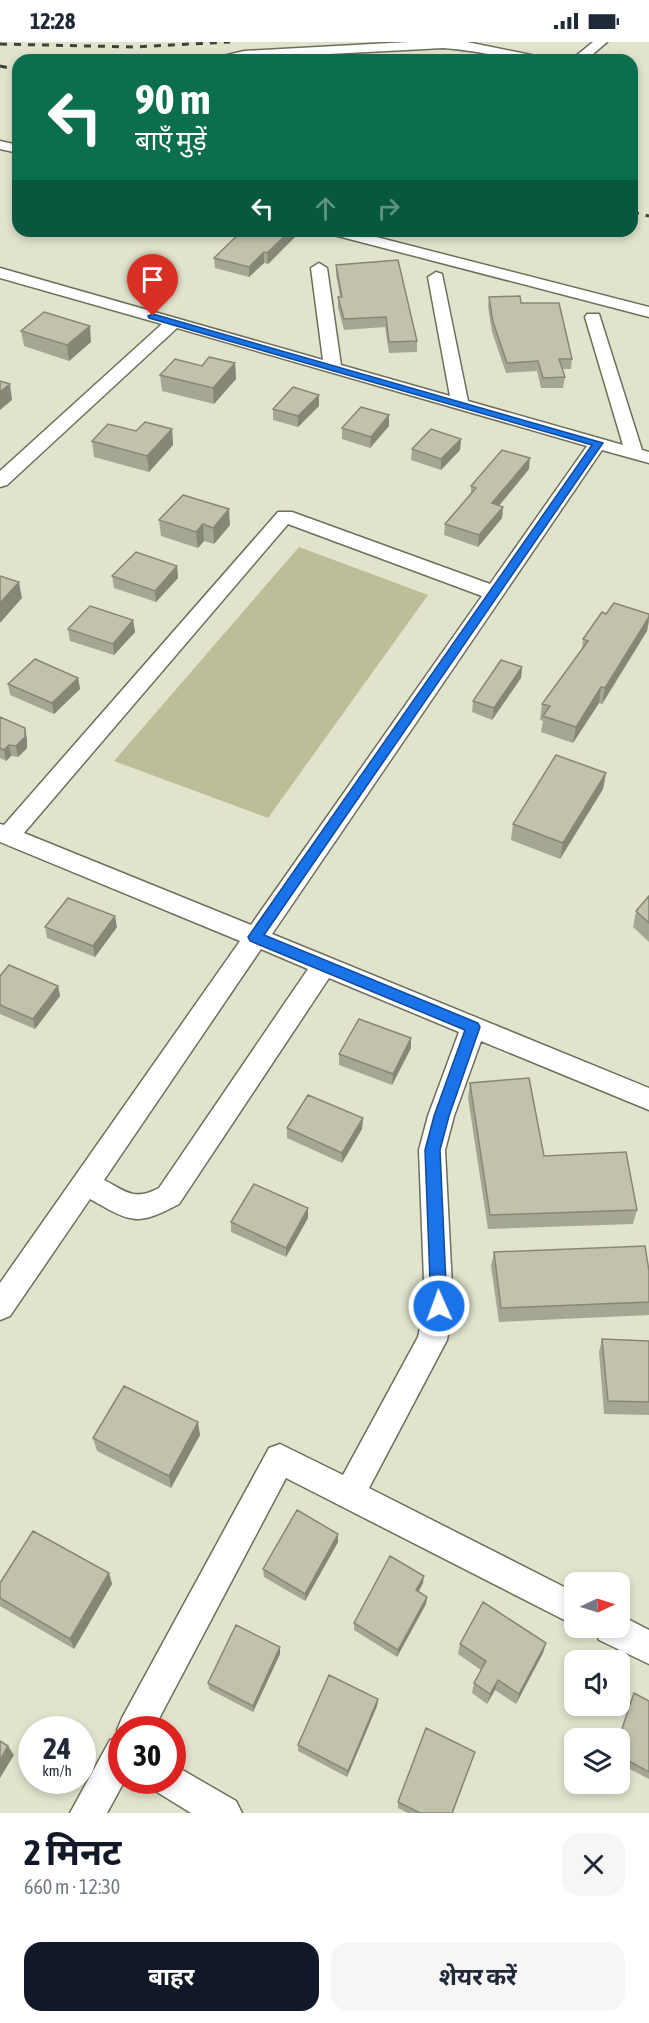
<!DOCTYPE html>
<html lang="hi">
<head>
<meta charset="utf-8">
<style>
	body { margin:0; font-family:"Asap Condensed","Noto Sans Devanagari",sans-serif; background:#f6f6f7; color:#1f2937; height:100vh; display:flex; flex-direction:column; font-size:22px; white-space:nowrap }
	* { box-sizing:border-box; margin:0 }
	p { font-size:20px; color:#747a83 }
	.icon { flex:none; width:33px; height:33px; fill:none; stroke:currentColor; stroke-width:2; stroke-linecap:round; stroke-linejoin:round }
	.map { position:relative; height:1771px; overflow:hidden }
	.drawer { display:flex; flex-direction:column; background:#fff; flex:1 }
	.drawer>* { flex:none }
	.banner { position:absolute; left:12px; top:12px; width:626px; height:183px; border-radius:18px; box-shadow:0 3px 9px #0003; background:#0b6e4f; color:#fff; overflow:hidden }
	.needle { width:39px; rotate:86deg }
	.controls { position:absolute; left:564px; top:1530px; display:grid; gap:12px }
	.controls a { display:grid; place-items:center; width:66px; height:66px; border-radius:12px; background:#fff; box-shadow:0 3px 9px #0003; font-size:30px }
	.speed { position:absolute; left:18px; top:1674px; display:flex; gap:12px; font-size:30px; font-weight:700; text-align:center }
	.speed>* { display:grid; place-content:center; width:78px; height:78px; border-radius:50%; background:#fff; box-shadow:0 3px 9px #0003; line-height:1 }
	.speed small { font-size:15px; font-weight:400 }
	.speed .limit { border:9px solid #d22; background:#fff; color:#111 }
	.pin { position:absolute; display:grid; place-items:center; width:51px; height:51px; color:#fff; margin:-62px -26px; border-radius:50% 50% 50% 0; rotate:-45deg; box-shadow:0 0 6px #0007 }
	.pin .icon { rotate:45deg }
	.me { position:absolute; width:66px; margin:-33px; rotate:358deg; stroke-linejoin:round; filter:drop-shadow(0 0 4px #0008) }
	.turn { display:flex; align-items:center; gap:21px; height:126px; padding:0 24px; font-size:27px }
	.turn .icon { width:78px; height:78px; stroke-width:2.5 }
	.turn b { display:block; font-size:42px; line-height:51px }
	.lanes { display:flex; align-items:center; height:57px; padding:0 24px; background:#0003; justify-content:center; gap:30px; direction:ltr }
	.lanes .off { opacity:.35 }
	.round { display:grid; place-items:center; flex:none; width:63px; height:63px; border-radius:18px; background:#f6f6f7 }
	.headline { display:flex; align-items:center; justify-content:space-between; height:102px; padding:0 24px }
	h1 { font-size:36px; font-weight:700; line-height:45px; color:#111827 }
	.button { display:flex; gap:12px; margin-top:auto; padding:12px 24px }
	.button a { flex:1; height:69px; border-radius:18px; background:#111827; color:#fff; font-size:24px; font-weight:700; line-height:69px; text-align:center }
	.button a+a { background:#f6f6f7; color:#1f2937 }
	.status { display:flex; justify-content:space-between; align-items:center; height:42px; padding:0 30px; background:#fff; direction:ltr }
	.status svg { height:16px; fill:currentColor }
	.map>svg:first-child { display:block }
</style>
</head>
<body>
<div class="status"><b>12:28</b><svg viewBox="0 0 49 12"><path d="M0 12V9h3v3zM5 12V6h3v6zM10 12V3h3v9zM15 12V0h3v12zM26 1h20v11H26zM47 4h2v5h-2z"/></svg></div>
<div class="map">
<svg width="649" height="1771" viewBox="0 0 649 1771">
	<rect width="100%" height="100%" fill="#e2e3cd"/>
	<path fill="#bdbe97" d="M299 505 428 553 268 776 114 719Z"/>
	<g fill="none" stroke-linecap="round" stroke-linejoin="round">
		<defs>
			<path id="minor" d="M409 0H467L536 14 543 18C509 18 477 8 443 6L217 18 219 15 244 9Z
				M593 0H607L586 18H571Z
				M0 99 18 103V111L0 107Z
				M327 189H353L649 265V275L330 192Z
				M319 221 327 226 341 323 450 354 428 235 436 230 442 232 468 359 623 403 585 275 587 272H599L642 408 649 410V421L602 408 272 892 649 1046V1068L481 999 454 1074 445 1108 453 1264 447 1298 369 1446 574 1550V1583L286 1436 153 1688H122V1738H125L107 1771H70L110 1698 119 1694 117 1688 122 1676 269 1406 280 1402 343 1433 418 1295 425 1264 419 1108 428 1074 459 990 329 936 179 1162C136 1185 131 1180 90 1157L10 1274 0 1278V1241L240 899 0 800V782L4 783 278 470H292L490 542 587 404 177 286 7 443 0 445V429L162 282 0 236V226L323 318 311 226ZM288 482 482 554 251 883 24 791ZM261 907 308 927 159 1146C134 1159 127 1150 104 1138Z
				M620 1573 649 1588V1622L599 1598 595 1586H620Z
				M172 1722 236 1759 242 1771H191L157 1750 152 1738H172Z"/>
		</defs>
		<use href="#minor" stroke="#6e6f5b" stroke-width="3"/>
		<use href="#minor" fill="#fff" fill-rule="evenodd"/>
		<path stroke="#414237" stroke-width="3" stroke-dasharray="7 7" stroke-linecap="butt" d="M0 2 133 5 230 0
			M0 24 18 28
			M632 170 649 174"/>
	</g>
	<path fill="#a6a694" d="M242 189H297V193L268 222 264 221 249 235 215 226 214 216Z
		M336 223 417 299V310L389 311 385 285 344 288 338 266V255H340L336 233Z
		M489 255 521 261 572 317 571 327H562L565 335 563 346H541L537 329 506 331 492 290 488 265Z
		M21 289 91 300 69 319 24 304Z
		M235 321 236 337 214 362 162 349 160 333 202 324Z
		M319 353V364L298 385 273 378V367Z
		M389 384 370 406 342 397V386Z
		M172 387 173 403 149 430 94 415 92 399 136 389Z
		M461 397 460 408 441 428 411 418 412 407Z
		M529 427 499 464 503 465 502 476 478 505 444 493 445 482 471 452V444Z
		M159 478 230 483 214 502 204 499 198 506 161 494Z
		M177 524 178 536 156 560 114 546 112 534Z
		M606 572H649V580L647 589 602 662 599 661 573 701 541 690 543 679 540 678 542 662 582 607 583 597Z
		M133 578 135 590 114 613 70 599 68 587Z
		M522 625 521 636 492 678 472 670 473 659Z
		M78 636 80 647 54 672 10 653 8 642Z
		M0 675 27 697V706L18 715 11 714 6 719 0 716Z
		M606 731 603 747 560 817 511 798 513 782Z
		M649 854V900L633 885 636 869Z
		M45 885H117L95 915 47 896Z
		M0 934 58 944 60 954 35 987 0 972Z
		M411 996V1006L392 1043 339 1023V1012Z
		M470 1041 544 1114 637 1168 633 1182 488 1187 468 1056Z
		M363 1076 362 1087 342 1121 287 1096V1086Z
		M308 1176 286 1215 231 1190V1180Z
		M494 1210 649 1229V1273L499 1280 491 1224Z
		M602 1297 649 1299V1373L604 1372 599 1310Z
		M200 1393 171 1446 97 1409 93 1396Z
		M338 1492V1500L305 1559 264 1535 263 1527Z
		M109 1531 112 1542 74 1607 0 1564V1541Z
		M423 1541 418 1550 427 1555 426 1562 397 1615 354 1588V1581Z
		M546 1601 543 1611 516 1662 495 1648 487 1662 472 1651 474 1641 481 1628 458 1612 460 1602Z
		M280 1605V1612L253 1670 209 1647 208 1641Z
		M634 1651 649 1659V1737L620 1722V1696H618L631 1658Z
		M377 1664 347 1735 298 1709V1703Z
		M473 1716 453 1771H408L398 1766V1760Z"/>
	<path fill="#878778" d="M290 189H297V193L268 222 267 211Z
		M264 210V221L249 235V225Z
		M90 284 91 300 69 319 67 303Z
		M235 321 236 337 214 362 213 346Z
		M10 342 12 358 0 368V350Z
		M319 353V364L298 385V374Z
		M389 373V384L370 406 371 395Z
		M172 387 173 403 149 430 147 414Z
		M461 397 460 408 441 428V417Z
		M530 416 529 427 491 473 492 461Z
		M503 465 502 476 478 505 479 493Z
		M229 467 230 483 214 502 213 486Z
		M203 482 204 499 198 506 196 490Z
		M177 524 178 536 156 560 155 549Z
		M19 540 22 556 0 581V561Z
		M649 575 647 589 602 662 605 646Z
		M133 578 135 590 114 613 113 602Z
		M522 625 521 636 492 678 494 666Z
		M78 636 80 647 54 672 52 661Z
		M601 645 599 661 573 701 576 685Z
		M25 686 27 697V706L18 715 16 704Z
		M9 703 11 714 6 719 4 708Z
		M606 731 603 747 560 817 563 801Z
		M115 874 117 885 95 915 93 904Z
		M58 944 60 954 35 987 33 977Z
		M411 996V1006L392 1043 393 1032Z
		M363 1076 362 1087 342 1121V1111Z
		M308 1166V1176L286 1215V1206Z
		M198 1380 200 1393 171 1446 169 1434Z
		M338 1492V1500L305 1559V1552Z
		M109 1531 112 1542 74 1607 70 1597Z
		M424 1534 423 1541 415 1556 416 1548Z
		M427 1555 426 1562 397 1615 398 1608Z
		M546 1601 543 1611 516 1662 519 1652Z
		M280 1605V1612L253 1670V1664Z
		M498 1638 495 1648 487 1662 490 1652Z
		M378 1657 377 1664 347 1735 348 1729Z
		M8 1704 14 1713 0 1736V1718Z"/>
	<path fill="#c1c1ac" stroke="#878778" stroke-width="1.5" d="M242 189H290L267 211 264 210 249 225 214 216Z
		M398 218 417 299 389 300 386 275 344 277 338 255H342L336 223Z
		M520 254 521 261H559L572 317H559L565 335 543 336 538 319 507 321 493 280 489 255Z
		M44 270 90 284 67 303 21 289Z
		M209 315 235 321 213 346 160 333 175 317 202 324Z
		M0 339 10 342 0 350Z
		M293 345 319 353 298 374 273 367Z
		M361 365 389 373 371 395 342 386Z
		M145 380 172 387 147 414 92 399 108 382 136 389Z
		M431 387 461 397 441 417 412 407Z
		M502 408 530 416 492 461 503 465 479 493 445 482 476 446 471 444Z
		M183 453 229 467 213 486 203 482 196 490 159 478Z
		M136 510 177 524 155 549 112 534Z
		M0 534 19 540 0 561Z
		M614 561 649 572V575L605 646 601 645 576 685 543 674 550 664 542 662 588 599 583 597 602 570 606 572Z
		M90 564 133 578 113 602 68 587Z
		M35 617 78 636 52 661 8 642Z
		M501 618 522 625 494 666 473 659Z
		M0 675 25 686V695L16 704 9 703 4 708 0 706Z
		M556 713 606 731 563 801 513 782Z
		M649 854V881L636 869Z
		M68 856 115 874 93 904 45 885Z
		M9 923 58 944 33 977 0 963V934Z
		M359 977 411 996 393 1032 339 1012Z
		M529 1036 544 1114 626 1110 637 1168 490 1173 470 1041Z
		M308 1053 363 1076 342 1111 287 1086Z
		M254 1142 308 1166 286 1206 231 1180Z
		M645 1204 649 1229V1260L501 1266 494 1210Z
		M602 1297 649 1299V1360L608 1359Z
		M124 1344 198 1380 169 1434 93 1396Z
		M297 1468 338 1492 305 1552 263 1527Z
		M33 1489 109 1531 70 1597 0 1556V1541Z
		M390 1514 424 1534 416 1548 427 1555 398 1608 354 1581Z
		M483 1560 546 1601 519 1652 498 1638 490 1652 474 1641 486 1619 460 1602Z
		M236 1583 280 1605 253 1664 208 1641Z
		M329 1633 378 1657 348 1729 298 1703Z
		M634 1651 649 1659V1730L620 1714 619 1696Z
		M426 1686 475 1710 452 1771H420L398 1760Z
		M0 1699 8 1704 0 1718Z"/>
	<path fill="#1a73e8" stroke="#114b97" stroke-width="1.5" d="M153 272 603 401 264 893 478 981 480 985 449 1074 440 1108 447 1264 445 1270 439 1272 433 1270 431 1264 425 1108 434 1074 465 988 250 899 248 895 592 403 149 276 148 274Z"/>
</svg>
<div class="controls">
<a><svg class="needle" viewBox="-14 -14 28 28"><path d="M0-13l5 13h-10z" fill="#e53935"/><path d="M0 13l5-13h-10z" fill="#747a83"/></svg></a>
<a><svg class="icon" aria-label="sound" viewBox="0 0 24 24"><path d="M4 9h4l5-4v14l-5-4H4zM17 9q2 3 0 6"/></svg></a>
<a><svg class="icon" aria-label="layers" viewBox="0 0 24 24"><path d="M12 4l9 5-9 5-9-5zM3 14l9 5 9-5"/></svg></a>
</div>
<div class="speed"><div>24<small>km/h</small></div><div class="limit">30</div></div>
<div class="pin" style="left:153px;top:274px;background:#d93025"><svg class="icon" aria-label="arrive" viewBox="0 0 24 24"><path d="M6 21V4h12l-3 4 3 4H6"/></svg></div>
<svg class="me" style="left:439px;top:1264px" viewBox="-20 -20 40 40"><circle r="17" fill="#1a73e8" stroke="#fff" stroke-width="3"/><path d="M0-11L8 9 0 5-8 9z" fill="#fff"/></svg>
<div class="banner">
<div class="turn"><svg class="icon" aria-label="left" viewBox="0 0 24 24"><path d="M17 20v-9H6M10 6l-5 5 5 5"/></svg><div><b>90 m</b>बाएँ मुड़ें</div></div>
<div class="lanes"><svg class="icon" aria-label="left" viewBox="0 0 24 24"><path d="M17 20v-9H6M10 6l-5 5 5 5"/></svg><svg class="icon off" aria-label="ahead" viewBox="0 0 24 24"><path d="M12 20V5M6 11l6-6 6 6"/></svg><svg class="icon off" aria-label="right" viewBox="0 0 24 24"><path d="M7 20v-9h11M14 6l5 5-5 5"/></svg></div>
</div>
</div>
<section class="drawer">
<div class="headline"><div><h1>2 मिनट</h1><p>660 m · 12:30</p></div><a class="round"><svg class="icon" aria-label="close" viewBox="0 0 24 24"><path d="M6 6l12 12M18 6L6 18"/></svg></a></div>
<div class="button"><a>बाहर</a><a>शेयर करें</a></div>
</section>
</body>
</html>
